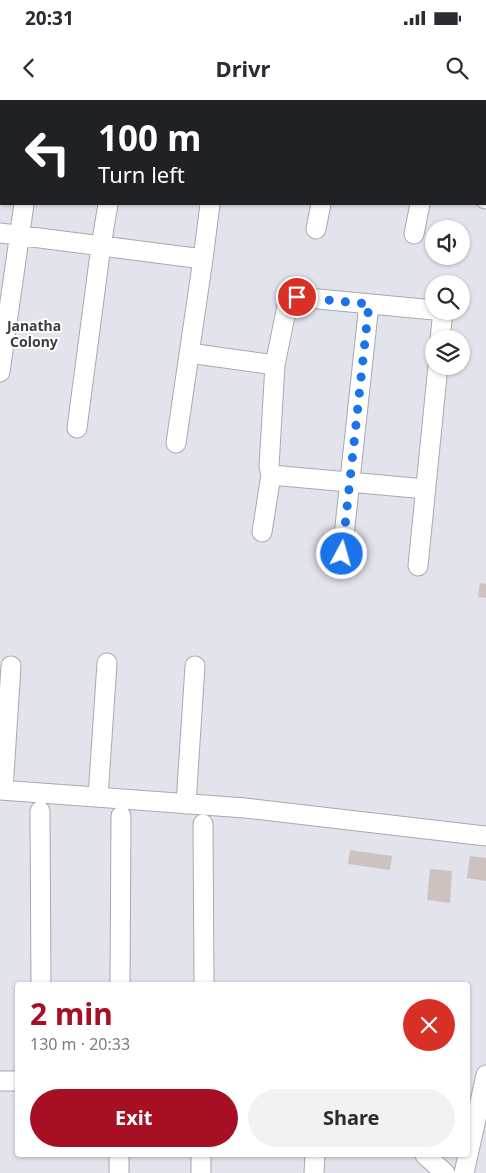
<!DOCTYPE html>
<html lang="en">
<head>
<meta charset="utf-8">
<style>
	body { margin:0; font-family:"Noto Sans",sans-serif; background:#f2f2f3; color:#2b2b33; height:100vh; display:flex; flex-direction:column; font-size:19px; white-space:nowrap }
	* { box-sizing:border-box; margin:0 }
	p { font-size:16px; color:#7c7c81 }
	.icon { flex:none; width:28px; height:28px; fill:none; stroke:currentColor; stroke-width:2; stroke-linecap:round; stroke-linejoin:round }
	.map { position:relative; flex:1; overflow:hidden }
	.sheet { position:absolute; left:15px; top:882px; width:455px; height:175px; display:flex; flex-direction:column; background:#fff; border-radius:5px; box-shadow:0 1px 4px #0004 }
	.sheet>* { flex:none }
	.hud { position:absolute; left:0px; top:0px; width:486px; height:105px; box-shadow:0 1px 4px #0004; background:#202124; color:#fff; overflow:hidden }
	.tools { position:absolute; left:425px; top:120px; display:grid; gap:10px }
	.tools a { display:grid; place-items:center; width:45px; height:45px; border-radius:50%; background:#fff; box-shadow:0 1px 4px #0004; font-size:25px }
	.pin { position:absolute; display:grid; place-items:center; width:42px; height:42px; color:#fff; margin:-21px; border:2px solid #fff; border-radius:50%; box-shadow:0 1px 5px #0007 }
	.me { position:absolute; width:55px; margin:-28px; rotate:6deg; stroke-linejoin:round; filter:drop-shadow(0 0 4px #0008) }
	.turn { display:flex; align-items:center; gap:18px; height:105px; padding:0 15px; font-size:22px }
	.turn .icon { width:65px; height:65px; stroke-width:2.5 }
	.turn b { display:block; font-size:35px; line-height:42px }
	.round { display:grid; place-items:center; flex:none; width:52px; height:52px; border-radius:26px; background:#f2f2f3 }
	.overview { display:flex; align-items:center; justify-content:space-between; height:85px; padding:0 15px }
	h1 { font-size:30px; font-weight:700; line-height:38px; color:#a71024 }
	.action { display:flex; gap:10px; margin-top:auto; padding:10px 15px }
	.action a { flex:1; height:58px; border-radius:30px; background:#a71024; color:#fff; font-size:20px; font-weight:700; line-height:58px; text-align:center }
	.action a+a { background:#f2f2f3; color:#2b2b33 }
	.status { display:flex; justify-content:space-between; align-items:center; height:35px; padding:0 25px; background:#fff; direction:ltr }
	.status svg { height:14px; fill:currentColor }
	header { display:flex; justify-content:space-between; align-items:center; height:65px; padding:0 15px; background:#fff; font-size:22px; font-weight:700 }
	.map>svg:first-child { display:block }
</style>
</head>
<body>
<div class="status"><b>20:31</b><svg viewBox="0 0 49 12"><path d="M0 12V9h3v3zM5 12V6h3v6zM10 12V3h3v9zM15 12V0h3v12zM26 1h20v11H26zM47 4h2v5h-2z"/></svg></div>
<header><svg class="icon" aria-label="back" viewBox="0 0 24 24"><path d="M15 5l-7 7 7 7"/></svg>Drivr<svg class="icon" aria-label="search" viewBox="0 0 24 24"><circle cx="10" cy="10" r="6"/><path d="M15 15l6 6"/></svg></header>
<div class="map">
<svg width="486" height="1073" viewBox="0 0 486 1073">
	<rect width="100%" height="100%" fill="#e3e3ec"/>
	<path fill="#ccc2c0" d="M480 483 486 484V498L478 497Z
		M350 750 392 756 390 770 348 764Z
		M470 756 486 758V781L467 778Z
		M430 769 452 771 450 803 427 800Z"/>
	<g fill="none" stroke-linecap="round" stroke-linejoin="round">
		<defs>
			<path id="minor" d="M38 1 39 0
				M125 1V0
				M435 1 436 0
				M485 59H486
				M485 99 486 93
				M316 129 321 104
				M0 133 203 159
				M414 134 420 104
				M440 239 443 211
				M189 253 275 265 288 201 297 197 434 210
				M275 265 269 366 271 375 426 389
				M0 272 24 104
				M77 328 101 146 108 104
				M176 343 203 159 210 104
				M262 432 271 375
				M342 454 369 204
				M418 466 438 266
				M0 690 245 708 486 736
				M3 690 11 566
				M98 697 107 563
				M186 704 195 566
				M40 711 41 885
				M203 724 204 885
				M120 885 121 716
				M0 981H18
				M425 1055 445 1073
				M119 1071V1055
				M201 1073V1055
				M314 1073 315 1055
				M464 1073 486 975"/>
		</defs>
		<use href="#minor" stroke="#a8a8b1" stroke-width="21"/>
		<use href="#minor" stroke="#fff" stroke-width="19"/>
	</g>
	<g fill="none" stroke-linecap="round" stroke-linejoin="round">
		<path stroke="#1a73e8" stroke-width="9" stroke-dasharray="0 16.2" d="M297 197 369 204 342 454"/>
	</g>
	<g text-anchor="middle" dominant-baseline="central" stroke-width="4" stroke-linejoin="round" paint-order="stroke">
		<g font-size="14" font-weight="bold" fill="#3d3d44" stroke="#fff">
			<text x="34" y="225">Janatha<tspan x="34" dy="16">Colony</tspan></text>
		</g>
	</g>
</svg>
<div class="tools">
<a><svg class="icon" aria-label="sound" viewBox="0 0 24 24"><path d="M4 9h4l5-4v14l-5-4H4zM17 9q2 3 0 6"/></svg></a>
<a><svg class="icon" aria-label="search" viewBox="0 0 24 24"><circle cx="10" cy="10" r="6"/><path d="M15 15l6 6"/></svg></a>
<a><svg class="icon" aria-label="layers" viewBox="0 0 24 24"><path d="M12 4l9 5-9 5-9-5zM3 14l9 5 9-5"/></svg></a>
</div>
<div class="pin" style="left:297px;top:197px;background:#d93025"><svg class="icon" aria-label="arrive" viewBox="0 0 24 24"><path d="M6 21V4h12l-3 4 3 4H6"/></svg></div>
<svg class="me" style="left:342px;top:454px" viewBox="-20 -20 40 40"><circle r="17" fill="#1a73e8" stroke="#fff" stroke-width="3"/><path d="M0-11L8 9 0 5-8 9z" fill="#fff"/></svg>
<div class="hud">
<div class="turn"><svg class="icon" aria-label="left" viewBox="0 0 24 24"><path d="M17 20v-9H6M10 6l-5 5 5 5"/></svg><div><b>100 m</b>Turn left</div></div>
</div>
<section class="sheet">
<div class="overview"><div><h1>2 min</h1><p>130 m · 20:33</p></div><a class="round" style="background:#d93025;color:#fff"><svg class="icon" aria-label="close" viewBox="0 0 24 24"><path d="M6 6l12 12M18 6L6 18"/></svg></a></div>
<div class="action"><a>Exit</a><a>Share</a></div>
</section>
</div>
</body>
</html>
